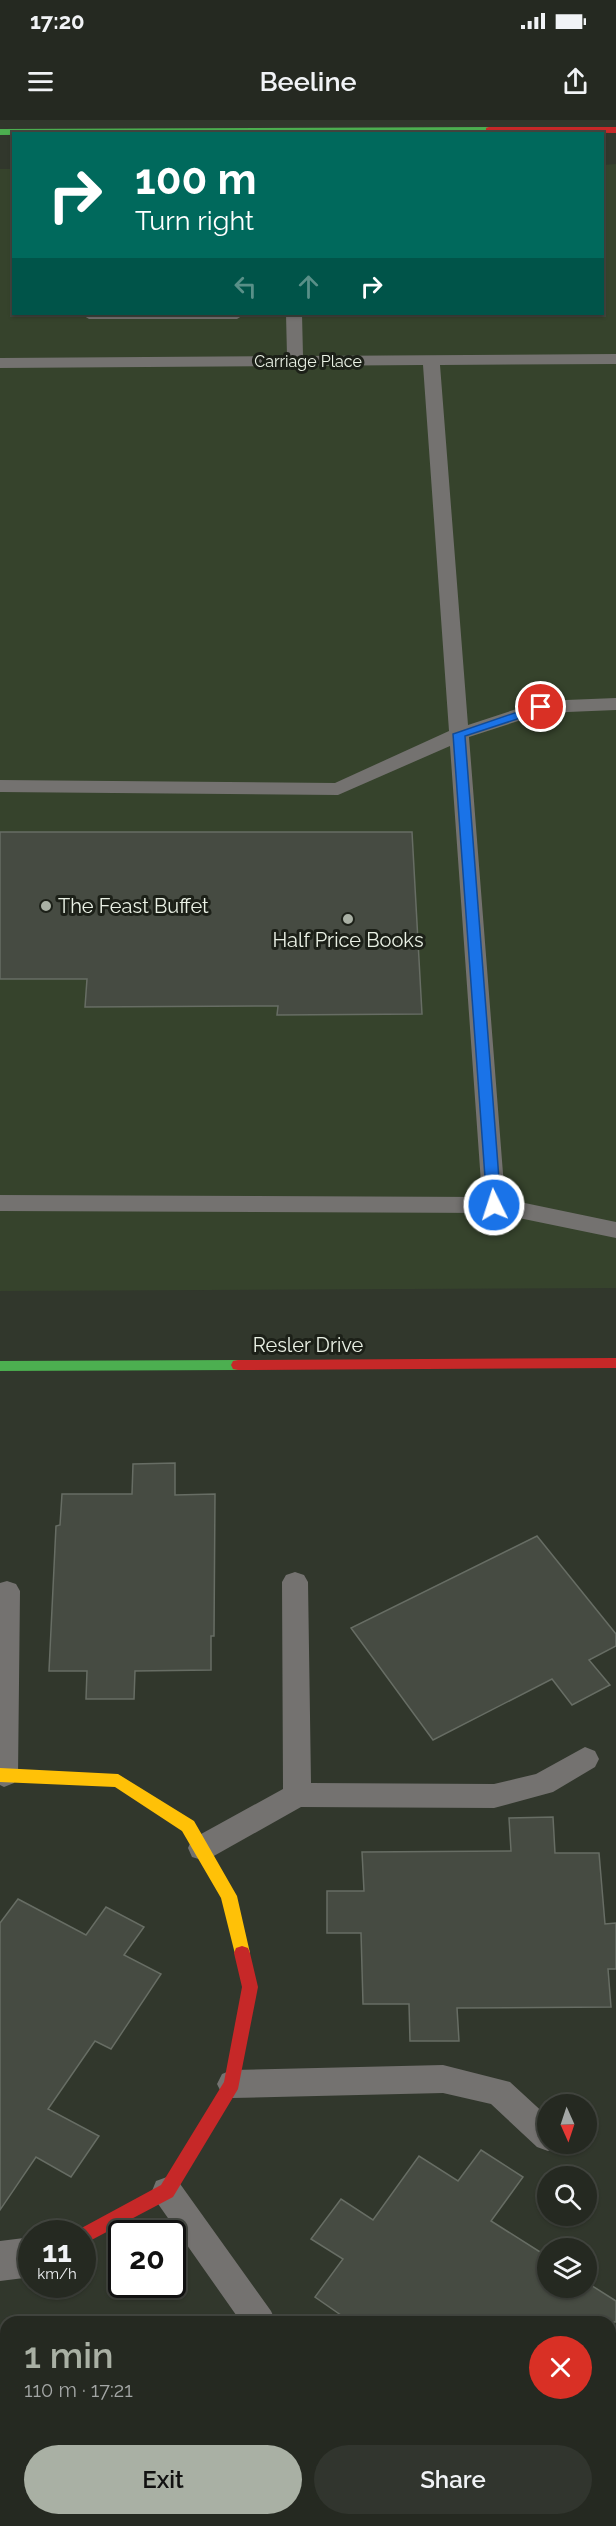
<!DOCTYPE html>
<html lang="en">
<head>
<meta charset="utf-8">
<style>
	body { margin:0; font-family:Raleway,sans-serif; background:#31352e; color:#f1f3f6; height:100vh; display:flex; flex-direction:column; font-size:22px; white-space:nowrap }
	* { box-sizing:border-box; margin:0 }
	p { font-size:20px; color:#a3a6a5 }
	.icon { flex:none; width:33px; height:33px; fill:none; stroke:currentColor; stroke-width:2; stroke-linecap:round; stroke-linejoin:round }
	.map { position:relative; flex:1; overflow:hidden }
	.drawer { position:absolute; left:0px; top:2196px; width:616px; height:210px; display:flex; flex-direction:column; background:#252921; border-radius:18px 18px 0 0; box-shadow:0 2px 4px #0004,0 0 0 2px #42453f }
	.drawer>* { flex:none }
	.banner { position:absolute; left:12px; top:12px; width:592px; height:183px; border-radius:0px; box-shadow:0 2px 4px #0004,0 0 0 2px #42453f; background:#00695c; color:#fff; overflow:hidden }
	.needle { width:39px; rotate:177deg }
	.buttons { position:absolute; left:537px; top:1974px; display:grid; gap:12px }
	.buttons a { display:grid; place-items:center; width:60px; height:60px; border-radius:50%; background:#252921; box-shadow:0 2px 4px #0004,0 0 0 2px #42453f; font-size:30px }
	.speed { position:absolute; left:18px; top:2100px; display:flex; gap:12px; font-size:30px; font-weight:700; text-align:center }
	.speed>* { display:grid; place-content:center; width:78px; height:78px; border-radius:50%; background:#252921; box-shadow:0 2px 4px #0004,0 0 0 2px #42453f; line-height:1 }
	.speed small { font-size:15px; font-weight:400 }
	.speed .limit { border:3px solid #111; border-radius:9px; background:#fff; color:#111 }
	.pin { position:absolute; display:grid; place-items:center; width:51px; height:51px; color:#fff; margin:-26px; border:3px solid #fff; border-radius:50%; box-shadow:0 2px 6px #0007 }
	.me { position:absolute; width:66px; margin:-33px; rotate:356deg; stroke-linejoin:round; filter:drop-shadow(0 0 4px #0008) }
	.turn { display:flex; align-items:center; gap:21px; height:126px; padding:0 24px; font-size:27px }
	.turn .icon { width:78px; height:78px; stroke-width:2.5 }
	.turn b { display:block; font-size:42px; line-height:51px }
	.lanes { display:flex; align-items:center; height:57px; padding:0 24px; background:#0003; justify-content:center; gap:30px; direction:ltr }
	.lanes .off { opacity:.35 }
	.round { display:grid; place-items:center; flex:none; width:63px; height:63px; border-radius:32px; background:#31352e }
	.headline { display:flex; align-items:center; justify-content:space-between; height:102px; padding:0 24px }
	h1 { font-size:36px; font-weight:600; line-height:45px; color:#a9b0a4 }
	.action { display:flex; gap:12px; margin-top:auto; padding:12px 24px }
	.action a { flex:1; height:69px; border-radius:36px; background:#a9b0a4; color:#111; font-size:24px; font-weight:600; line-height:69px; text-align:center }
	.action a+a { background:#31352e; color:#f1f3f6 }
	.status { display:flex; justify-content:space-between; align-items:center; height:42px; padding:0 30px; background:#252921; direction:ltr }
	.status svg { height:16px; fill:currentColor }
	header { display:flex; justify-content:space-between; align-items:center; height:78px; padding:0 24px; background:#252921; font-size:27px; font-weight:600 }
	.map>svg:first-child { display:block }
</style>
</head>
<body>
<div class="status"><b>17:20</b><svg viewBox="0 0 49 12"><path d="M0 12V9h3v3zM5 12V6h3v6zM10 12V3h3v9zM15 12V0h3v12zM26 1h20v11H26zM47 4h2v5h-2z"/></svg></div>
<header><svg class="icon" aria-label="menu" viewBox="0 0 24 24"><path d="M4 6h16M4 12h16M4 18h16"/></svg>Beeline<svg class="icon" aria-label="share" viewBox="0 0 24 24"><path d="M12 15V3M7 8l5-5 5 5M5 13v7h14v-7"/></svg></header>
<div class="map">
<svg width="616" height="2406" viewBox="0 0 616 2406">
	<rect width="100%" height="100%" fill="#31372c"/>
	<path fill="#36432c" d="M616 44V1168L0 1171V49H13L14 194H603V45Z"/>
	<path fill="#464b42" stroke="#676d64" stroke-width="1.5" d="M0 712H412L422 894 277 895 278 886 85 887 87 859H0Z
		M175 1343V1375L215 1374 214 1516H211V1550L135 1551 134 1579H86L87 1551H49L56 1406 60 1405 62 1374H132L133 1344Z
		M537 1416 616 1514V1526L589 1540 610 1565 572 1585 552 1559 433 1620 351 1508Z
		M553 1697 555 1733H599L605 1804 616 1803V1849H608L611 1887 457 1888 459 1921H410L409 1884H363L361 1813H327V1771H364L362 1732 511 1731 509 1698Z
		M18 1779 86 1815 106 1787 144 1807 124 1835 161 1854 111 1929 95 1921 48 1989 99 2016 71 2057 36 2037 0 2090V1803Z
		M481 2030 523 2057 491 2101 548 2137V2168H586V2162L616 2181V2202H351L315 2177 343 2139 311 2119 341 2079 373 2100 419 2036 458 2061Z"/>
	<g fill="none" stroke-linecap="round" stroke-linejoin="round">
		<path fill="#747270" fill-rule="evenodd" d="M81 194H245L237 199H89Z
			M286 194H302L303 236 616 234V244L440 245 468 605 541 581 616 578V590L543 593 469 617 505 1079 616 1102V1118L494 1093 0 1091V1075L482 1077 450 626 338 675 0 672V660L335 663 449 611 423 245 0 248V238L287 236Z
			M295 1452 304 1455 308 1462 311 1663 494 1664 536 1654 585 1627 595 1631 599 1639 595 1647 553 1672 494 1688 301 1687 212 1737 202 1740 192 1737 188 1728 192 1719 283 1669 282 1462 286 1455Z
			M7 1461 16 1464 20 1471 18 1655 14 1663 4 1667 0 1665V1463Z
			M443 1945 510 1962 548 1997V2024H560L559 2027 548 2031 537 2027 491 1984 443 1973 232 1978 222 1974 217 1964 222 1954 232 1950Z
			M167 2057 178 2061 271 2191 276 2202H241L156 2081 152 2071 156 2061Z"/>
		<path fill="#747270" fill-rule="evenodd" d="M32 2117V2157L0 2161V2121Z"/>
		<path fill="#4caf50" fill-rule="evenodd" d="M489 7 492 8V12L0 15V9Z
			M238 1240 243 1241 245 1245 243 1249 238 1250 0 1251V1241Z"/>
		<path fill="#ffc107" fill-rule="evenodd" d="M0 1648 118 1654 194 1701 237 1776 250 1833 248 1838 242 1840 236 1838 221 1778 182 1711 115 1667 0 1662Z"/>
		<path fill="#c62828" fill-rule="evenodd" d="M489 7H616V13L486 12V8Z
			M616 1238V1248L238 1250 233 1249 231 1245 233 1241 238 1240Z
			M242 1826 248 1828 250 1833 258 1867 238 1969 173 2077 82 2125V2114H75L76 2111 161 2065 224 1962 242 1867 234 1833 236 1828Z"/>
	</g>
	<path fill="#1a73e8" stroke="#114b97" stroke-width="1.5" d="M541 584 545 585V590L465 616 501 1085 494 1089 487 1085 453 614Z"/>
	<g fill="#a9b0a4" stroke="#1c2018" stroke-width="2">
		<circle cx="46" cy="786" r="6"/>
		<circle cx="348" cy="799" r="6"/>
	</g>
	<g text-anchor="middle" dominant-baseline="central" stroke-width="6" stroke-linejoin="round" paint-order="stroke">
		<g font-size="16" fill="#eaf1e5" stroke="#1c2018">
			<text x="308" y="241">Carriage Place</text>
		</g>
		<g font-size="20" fill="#eaf1e5" stroke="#1c2018" text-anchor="start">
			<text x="58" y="786">The Feast Buffet</text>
			<text x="348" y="820" text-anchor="middle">Half Price Books</text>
		</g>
		<g font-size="20" fill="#eaf1e5" stroke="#1c2018">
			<text x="308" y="1225">Resler Drive</text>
		</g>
	</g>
</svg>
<div class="buttons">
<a><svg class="needle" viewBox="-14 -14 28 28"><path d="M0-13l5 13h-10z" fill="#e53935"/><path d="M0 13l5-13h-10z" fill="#a3a6a5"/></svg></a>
<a><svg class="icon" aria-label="search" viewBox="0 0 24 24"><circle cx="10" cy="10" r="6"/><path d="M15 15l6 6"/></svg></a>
<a><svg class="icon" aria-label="layers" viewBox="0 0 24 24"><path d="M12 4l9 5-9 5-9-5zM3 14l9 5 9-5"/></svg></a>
</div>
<div class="speed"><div>11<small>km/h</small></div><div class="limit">20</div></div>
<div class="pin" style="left:541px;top:587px;background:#d93025"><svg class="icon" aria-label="arrive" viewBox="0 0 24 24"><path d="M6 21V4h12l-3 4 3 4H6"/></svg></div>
<svg class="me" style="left:494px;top:1085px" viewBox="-20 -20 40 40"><circle r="17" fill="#1a73e8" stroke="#fff" stroke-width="3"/><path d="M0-11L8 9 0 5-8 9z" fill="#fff"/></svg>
<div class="banner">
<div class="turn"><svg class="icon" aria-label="right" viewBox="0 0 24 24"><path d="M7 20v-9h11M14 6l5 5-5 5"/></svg><div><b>100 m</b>Turn right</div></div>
<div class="lanes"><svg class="icon off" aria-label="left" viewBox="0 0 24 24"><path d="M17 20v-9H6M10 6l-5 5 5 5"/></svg><svg class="icon off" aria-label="ahead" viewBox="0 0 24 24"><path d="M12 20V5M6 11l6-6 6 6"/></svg><svg class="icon" aria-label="right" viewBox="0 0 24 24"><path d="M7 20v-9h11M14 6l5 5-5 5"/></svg></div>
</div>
<section class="drawer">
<div class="headline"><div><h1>1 min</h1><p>110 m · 17:21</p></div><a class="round" style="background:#d93025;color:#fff"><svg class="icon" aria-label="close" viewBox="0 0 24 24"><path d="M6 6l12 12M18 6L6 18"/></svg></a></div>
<div class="action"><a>Exit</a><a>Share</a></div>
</section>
</div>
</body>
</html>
